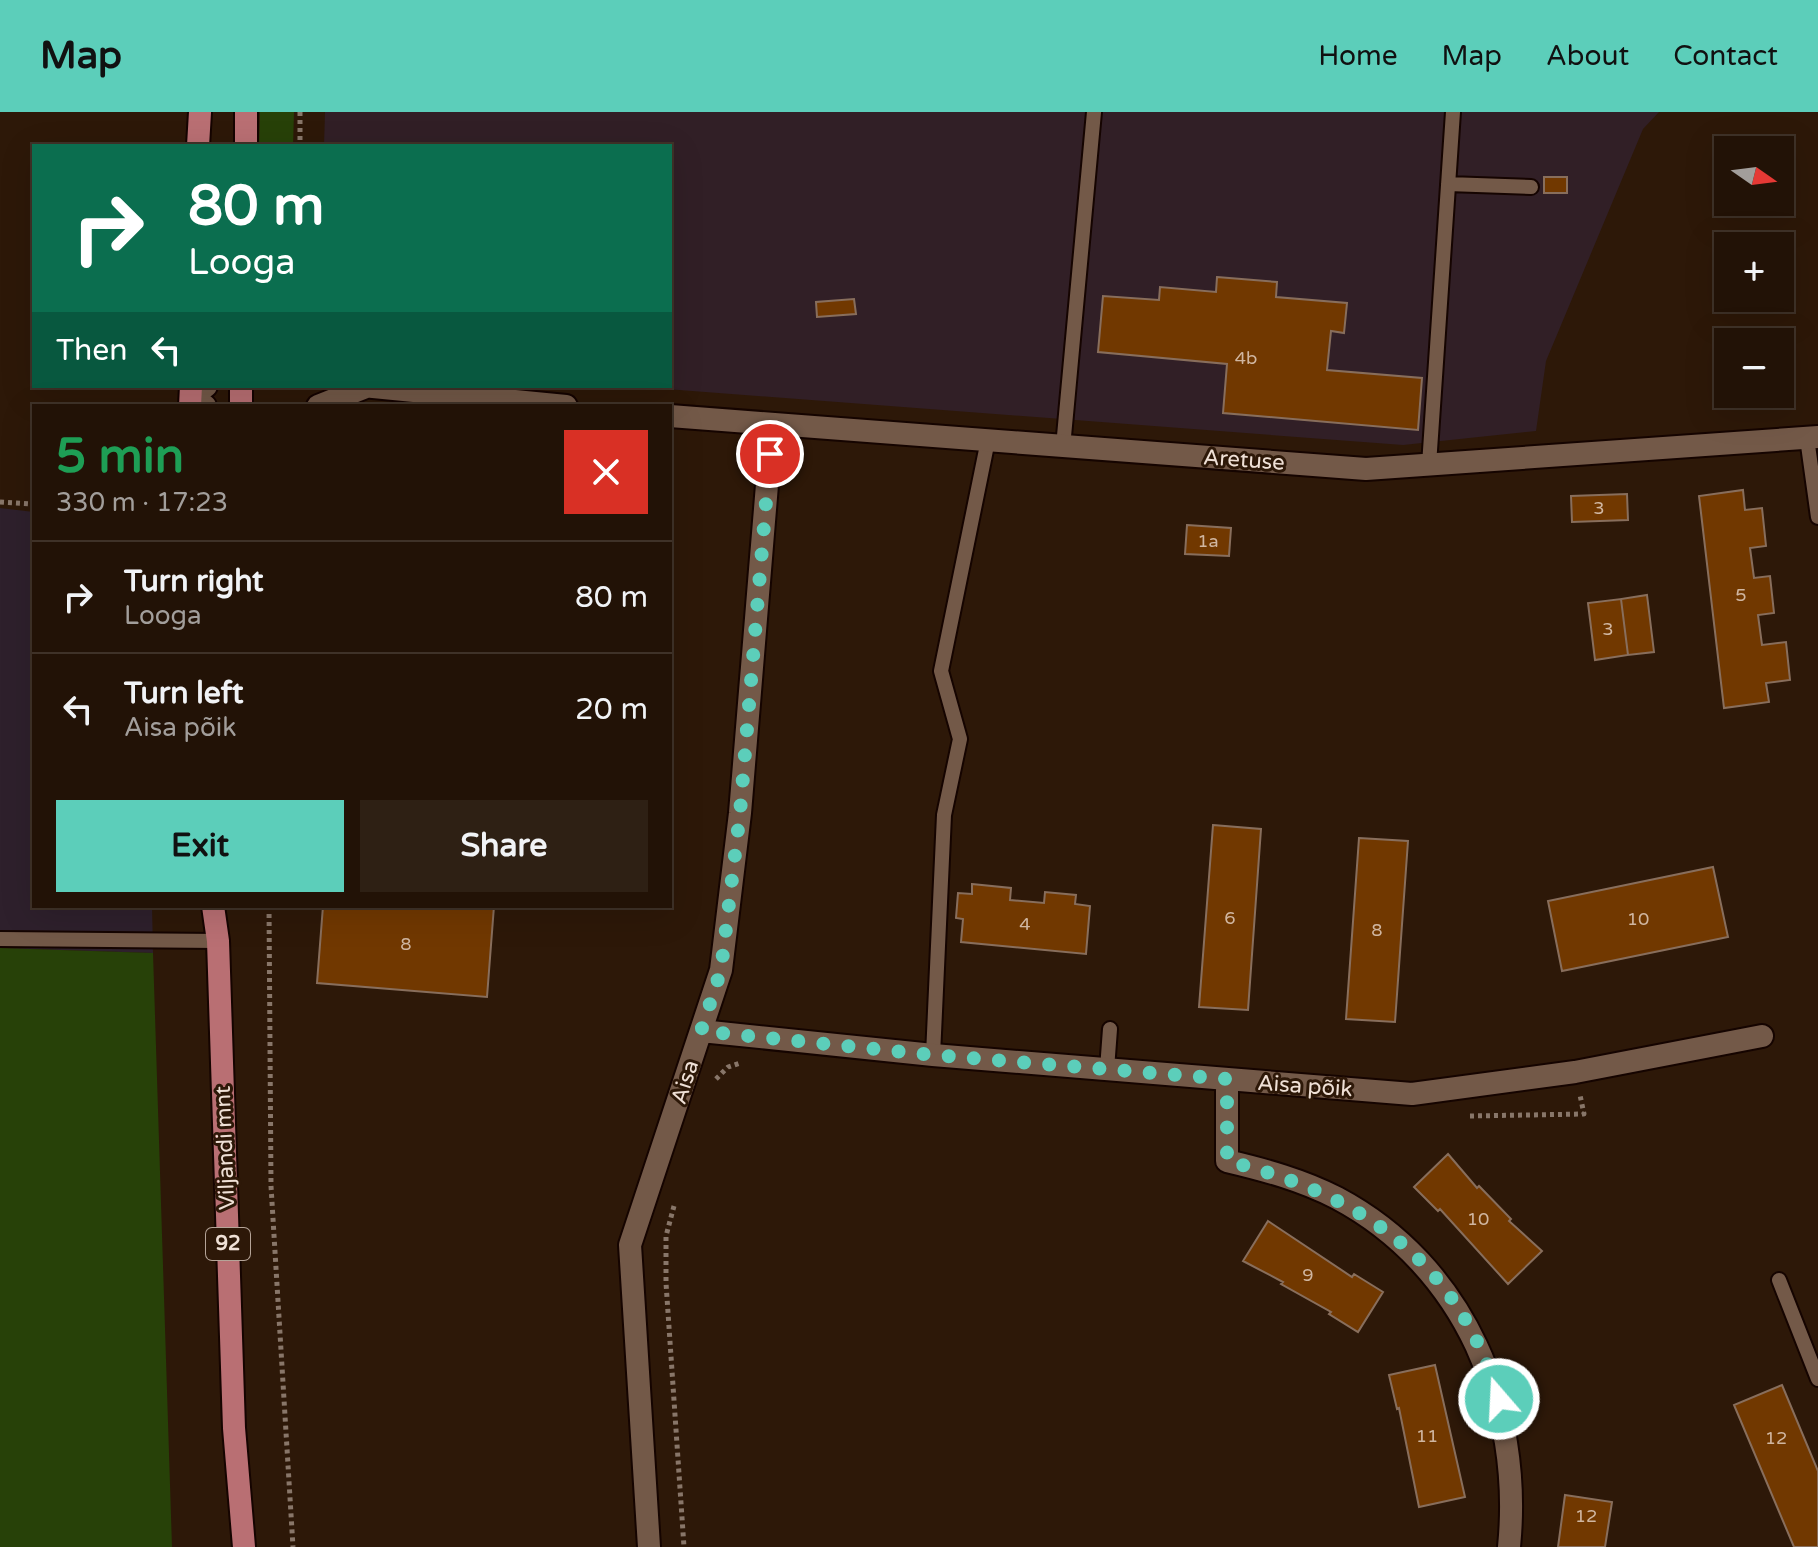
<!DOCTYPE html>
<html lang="en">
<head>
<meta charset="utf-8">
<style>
	body { margin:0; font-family:"Varela Round",sans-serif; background:#2e2014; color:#f1f3f6; height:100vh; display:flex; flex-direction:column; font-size:30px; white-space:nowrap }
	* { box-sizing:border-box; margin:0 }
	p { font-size:26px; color:#a29e9b }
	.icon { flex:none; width:44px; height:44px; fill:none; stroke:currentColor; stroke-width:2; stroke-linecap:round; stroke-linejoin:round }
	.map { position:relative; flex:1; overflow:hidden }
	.panel { position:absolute; left:32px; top:292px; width:640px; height:504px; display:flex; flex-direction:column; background:#221206; border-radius:0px; box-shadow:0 8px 32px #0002,0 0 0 2px #3f3228 }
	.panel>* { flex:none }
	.banner { position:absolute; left:32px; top:32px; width:640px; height:244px; border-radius:0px; box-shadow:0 8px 32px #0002,0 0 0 2px #3f3228; background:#0b6e4f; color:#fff; overflow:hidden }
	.needle { width:52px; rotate:104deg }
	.controls { position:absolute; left:1714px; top:24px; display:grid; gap:16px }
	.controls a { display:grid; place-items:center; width:80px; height:80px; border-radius:0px; background:#221206; box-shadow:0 8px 32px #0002,0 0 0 2px #3f3228; font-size:40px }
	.pin { position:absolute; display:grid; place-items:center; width:68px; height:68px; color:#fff; margin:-34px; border:4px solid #fff; border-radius:50%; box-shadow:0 2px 8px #0007 }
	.me { position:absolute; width:88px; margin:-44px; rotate:341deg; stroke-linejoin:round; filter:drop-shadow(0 0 6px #0008) }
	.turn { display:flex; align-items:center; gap:28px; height:168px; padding:0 24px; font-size:36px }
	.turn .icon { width:104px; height:104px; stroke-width:2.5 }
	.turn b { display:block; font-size:56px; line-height:68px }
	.then { display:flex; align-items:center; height:76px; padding:0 24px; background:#0003; gap:16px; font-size:30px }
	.round { display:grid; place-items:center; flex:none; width:84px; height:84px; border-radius:0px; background:#2e2014 }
	.head { display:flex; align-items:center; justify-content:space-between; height:136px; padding:0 24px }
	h1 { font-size:48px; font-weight:700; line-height:60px; color:#1e9e55 }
	.action { display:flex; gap:16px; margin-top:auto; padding:16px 24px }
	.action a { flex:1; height:92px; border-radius:0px; background:#5cceba; color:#111; font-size:32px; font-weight:700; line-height:92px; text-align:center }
	.action a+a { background:#2e2014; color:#f1f3f6 }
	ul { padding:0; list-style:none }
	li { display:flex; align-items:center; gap:24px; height:112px; padding:0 24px; border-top:2px solid #3f3228 }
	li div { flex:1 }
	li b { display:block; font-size:30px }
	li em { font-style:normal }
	header { display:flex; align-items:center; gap:48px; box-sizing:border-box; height:112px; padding:0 40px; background:#5cceba; color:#111 }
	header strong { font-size:38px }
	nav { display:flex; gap:44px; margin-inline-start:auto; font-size:28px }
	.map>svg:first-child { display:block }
</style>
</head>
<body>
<header>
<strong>Map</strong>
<nav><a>Home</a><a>Map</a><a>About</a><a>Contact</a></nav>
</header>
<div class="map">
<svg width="1818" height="1435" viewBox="0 0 1818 1435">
	<rect width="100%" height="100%" fill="#2d1808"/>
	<path fill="#2e202c" d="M0 396 34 400V794H152L153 841 0 836Z"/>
	<path fill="#311f26" d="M325 0H1659L1643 17 1546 249 1536 319 1403 333 627 274H670V34H324Z"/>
	<path fill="#274108" d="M260 0H294L293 34H259Z
		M0 836 153 841 172 1435H0Z"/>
	<path fill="#713800" stroke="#886e5c" stroke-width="2" d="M1544 65H1567V81H1544Z
		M1217 165 1277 170 1276 185 1347 191 1344 221 1331 219 1327 258 1422 266 1418 318 1223 301 1227 252 1098 240 1103 184 1159 188 1160 175 1216 180Z
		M854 187 856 202 817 205 816 190Z
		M1743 378 1745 398 1762 396 1766 434 1750 436 1754 466 1770 464 1774 501 1758 503 1762 533 1786 530 1790 568 1766 571 1769 590 1724 596 1699 384Z
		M1627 382 1628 408 1572 410 1571 384Z
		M1187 413 1231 416 1229 444 1185 442Z
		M1647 483 1654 540 1628 543 1621 487Z
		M1621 487 1628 543 1595 548 1588 491Z
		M1213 713 1261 717 1248 898 1199 895Z
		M1359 726 1408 729 1395 910 1346 907Z
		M1713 755 1728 825 1562 859 1548 789Z
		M972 772 1011 776 1010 788 1044 791 1045 780 1076 783 1075 792 1090 794 1086 842 961 830 963 807 956 806 958 781 972 782Z
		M323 794H494L487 885 317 871Z
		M1448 1042 1477 1076 1479 1074 1511 1107 1509 1109 1542 1139 1508 1172 1440 1097 1438 1099 1414 1075Z
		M1268 1109 1352 1165 1354 1162 1383 1180 1358 1220 1329 1202 1331 1200 1281 1172 1283 1170 1243 1149Z
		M1435 1253 1465 1385 1419 1395 1399 1296 1397 1297 1389 1263Z
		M1782 1273 1818 1359V1435H1794L1734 1293Z
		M1565 1383 1612 1390 1605 1435H1558Z"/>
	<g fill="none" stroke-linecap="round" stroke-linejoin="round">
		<defs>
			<path id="service" d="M1448 72 1531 75
				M1807 326 1818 405
				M1063 335 1094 0
				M1429 353 1453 0
				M0 827 218 829
				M933 943 944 703 960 627 941 559 988 328
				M1107 957 1110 917
				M1779 1168 1818 1267"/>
			<path id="minor" d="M363 274 566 294
				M205 294 191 284 206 274
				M318 294 366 275
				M670 304 1366 357 1818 325
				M701 919 933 943 1412 982 1575 960 1762 924
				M1227 967V1049C1265 1058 1302 1068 1337 1086 1465 1154 1523 1295 1509 1435
				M649 1435 630 1133 721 858 740 701 772 312"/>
			<path id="primary" d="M198 34 200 0
				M246 34V0
				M190 294 191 274
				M241 294V274
				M213 794 218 829 234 1316 244 1435"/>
		</defs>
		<use href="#service" stroke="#150400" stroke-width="18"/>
		<use href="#minor" stroke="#150400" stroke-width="26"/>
		<use href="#primary" stroke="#150400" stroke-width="26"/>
		<path stroke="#887669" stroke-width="5" stroke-dasharray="4 4" stroke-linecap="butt" d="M300 0V34
			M0 390 34 392
			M269 794 271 1074 293 1435
			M716 967 728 955 740 951
			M1470 1004 1584 1002 1580 983
			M674 1094 666 1124V1171L684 1435"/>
		<use href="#service" stroke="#735948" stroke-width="14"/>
		<use href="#minor" stroke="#735948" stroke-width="22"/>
		<use href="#primary" stroke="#b96f73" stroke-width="22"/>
	</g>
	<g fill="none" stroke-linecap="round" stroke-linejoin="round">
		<path stroke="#5cceba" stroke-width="14" stroke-dasharray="0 25.2" d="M770 342 740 701 721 858 701 919 933 943 1227 967V1049C1362 1083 1458 1148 1499 1287"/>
	</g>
	<g text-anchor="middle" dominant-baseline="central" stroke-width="6" stroke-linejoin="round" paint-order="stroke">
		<g font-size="18" fill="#d0b6a0">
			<text x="1246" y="246">4b</text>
			<text x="1599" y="396">3</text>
			<text x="1208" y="429">1a</text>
			<text x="1741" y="483">5</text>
			<text x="1608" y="517">3</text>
			<text x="1230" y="806">6</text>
			<text x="1638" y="807">10</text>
			<text x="1025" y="812">4</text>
			<text x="1377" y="818">8</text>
			<text x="406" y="832">8</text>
			<text x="1478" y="1107">10</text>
			<text x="1308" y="1163">9</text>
			<text x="1427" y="1324">11</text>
			<text x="1776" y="1326">12</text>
			<text x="1586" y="1404">12</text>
		</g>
		<rect fill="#2d1808" stroke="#b5a498" stroke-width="2" x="206" y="1116" width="44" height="32" rx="6"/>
		<g font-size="20" font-weight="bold" fill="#efe0d6">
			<text x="228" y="1132">92</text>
		</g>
		<g font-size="22" fill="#efe0d6" stroke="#2d1808">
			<text transform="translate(1244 348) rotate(4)">Aretuse</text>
			<text transform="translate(685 970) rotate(-72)">Aisa</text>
			<text transform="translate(1305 974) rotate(4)">Aisa põik</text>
			<text transform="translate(225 1036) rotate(-92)">Viljandi mnt</text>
		</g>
	</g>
</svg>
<div class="controls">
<a><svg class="needle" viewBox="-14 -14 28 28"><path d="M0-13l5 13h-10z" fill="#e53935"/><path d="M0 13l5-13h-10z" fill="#a29e9b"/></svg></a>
<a>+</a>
<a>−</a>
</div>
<div class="pin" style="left:770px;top:342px;background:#d93025"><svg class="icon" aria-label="arrive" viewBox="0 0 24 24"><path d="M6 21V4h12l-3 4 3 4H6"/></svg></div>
<svg class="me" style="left:1499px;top:1287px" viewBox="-20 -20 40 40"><circle r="17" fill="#5cceba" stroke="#fff" stroke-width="3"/><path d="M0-11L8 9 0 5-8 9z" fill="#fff"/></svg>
<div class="banner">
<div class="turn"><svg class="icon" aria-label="right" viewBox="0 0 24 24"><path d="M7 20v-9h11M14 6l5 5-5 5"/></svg><div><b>80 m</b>Looga</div></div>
<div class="then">Then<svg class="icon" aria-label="left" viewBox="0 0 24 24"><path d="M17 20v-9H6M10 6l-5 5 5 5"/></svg></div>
</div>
<section class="panel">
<div class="head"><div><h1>5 min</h1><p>330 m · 17:23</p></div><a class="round" style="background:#d93025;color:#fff"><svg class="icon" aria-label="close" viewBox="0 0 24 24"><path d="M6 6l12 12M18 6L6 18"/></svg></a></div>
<ul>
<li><svg class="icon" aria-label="right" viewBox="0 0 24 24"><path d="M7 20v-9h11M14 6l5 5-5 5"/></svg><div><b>Turn right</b><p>Looga</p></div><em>80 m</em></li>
<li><svg class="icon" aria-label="left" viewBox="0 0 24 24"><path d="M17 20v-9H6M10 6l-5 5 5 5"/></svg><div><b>Turn left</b><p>Aisa põik</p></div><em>20 m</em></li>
</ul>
<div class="action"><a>Exit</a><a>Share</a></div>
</section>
</div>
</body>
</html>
